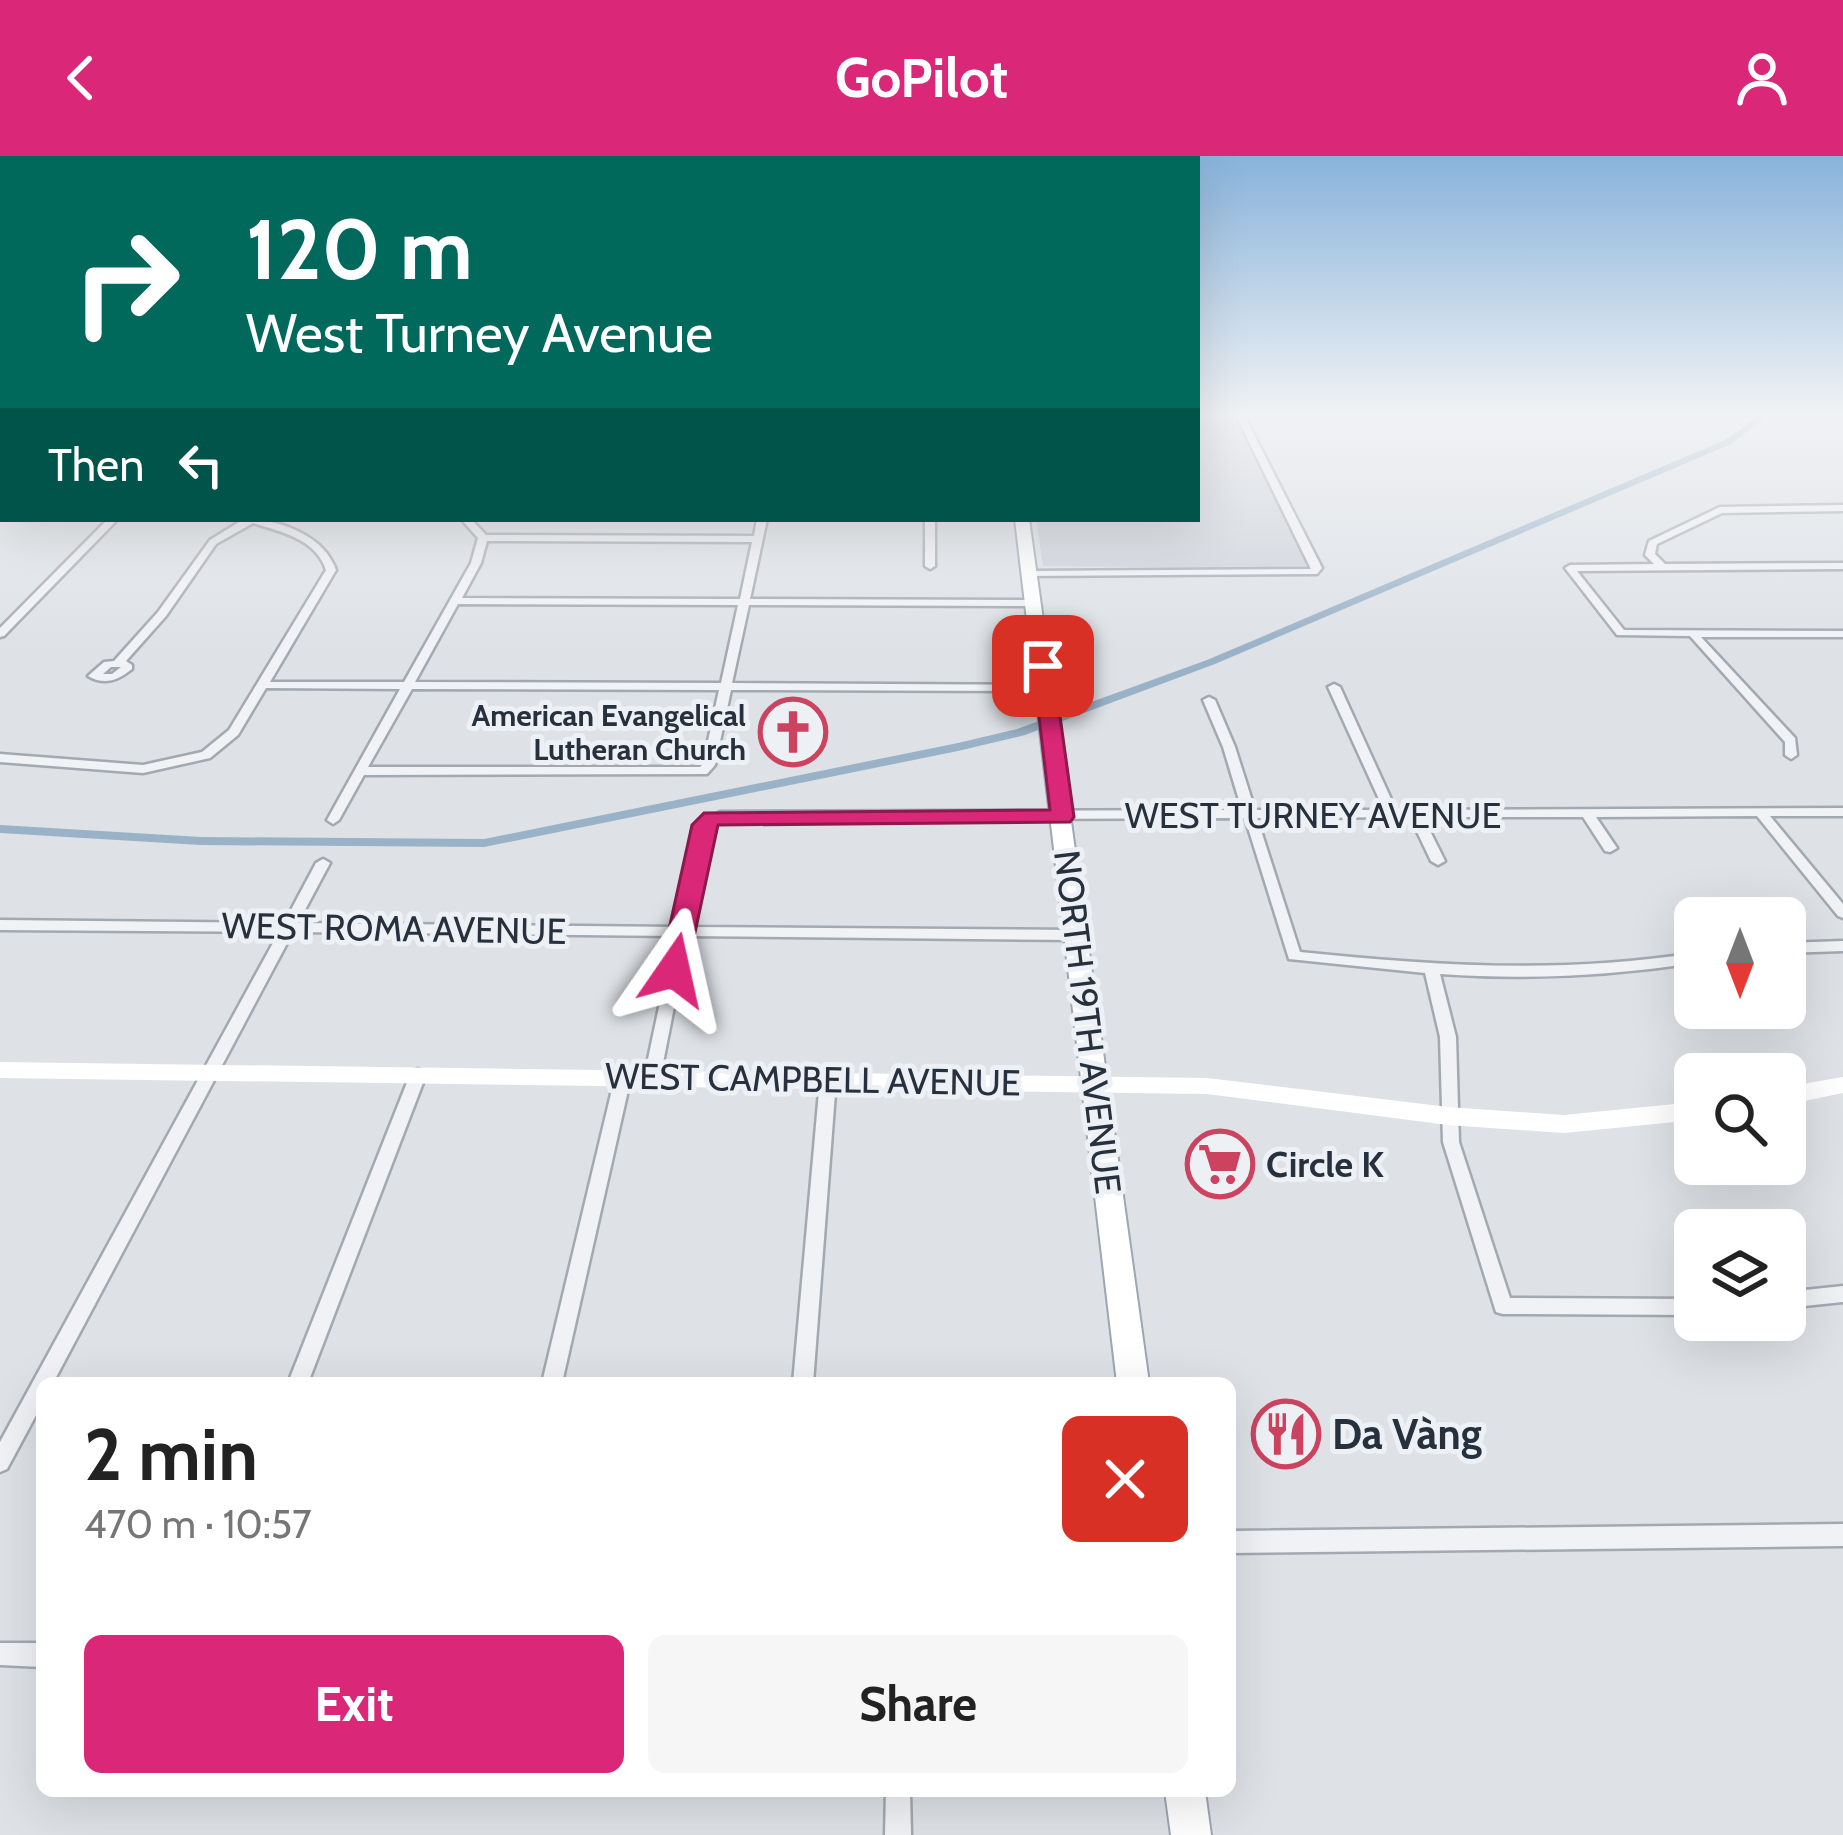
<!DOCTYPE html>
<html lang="en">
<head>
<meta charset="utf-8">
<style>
	body { margin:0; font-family:Cabin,sans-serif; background:#f6f6f6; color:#222; height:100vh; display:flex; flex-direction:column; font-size:45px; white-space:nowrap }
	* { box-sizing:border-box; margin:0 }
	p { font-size:39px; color:#767676 }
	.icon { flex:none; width:66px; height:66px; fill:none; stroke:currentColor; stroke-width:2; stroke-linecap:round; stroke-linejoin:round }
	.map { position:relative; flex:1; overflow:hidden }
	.sheet { position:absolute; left:36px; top:1221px; width:1200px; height:420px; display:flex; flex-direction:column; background:#fff; border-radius:18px; box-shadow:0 12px 48px #0002 }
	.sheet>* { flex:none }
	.banner { position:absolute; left:0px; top:0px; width:1200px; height:366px; box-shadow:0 12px 48px #0002; background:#00695c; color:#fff; overflow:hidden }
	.needle { width:78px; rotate:180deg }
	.controls { position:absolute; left:1674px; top:741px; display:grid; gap:24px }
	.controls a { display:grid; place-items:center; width:132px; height:132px; border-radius:18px; background:#fff; box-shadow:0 12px 48px #0002; font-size:60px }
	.pin { position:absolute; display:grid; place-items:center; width:102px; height:102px; color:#fff; margin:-51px; border-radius:24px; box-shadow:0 6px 18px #0006 }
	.me { position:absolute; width:132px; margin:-66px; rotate:11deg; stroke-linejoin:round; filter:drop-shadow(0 0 9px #0008) }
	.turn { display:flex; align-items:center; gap:42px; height:252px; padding:0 48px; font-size:54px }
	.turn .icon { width:156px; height:156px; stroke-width:2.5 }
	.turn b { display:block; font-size:84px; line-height:102px }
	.then { display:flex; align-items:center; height:114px; padding:0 48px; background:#0003; gap:24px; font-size:45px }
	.round { display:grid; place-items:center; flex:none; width:126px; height:126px; border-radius:18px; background:#f6f6f6 }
	.head { display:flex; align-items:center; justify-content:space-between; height:204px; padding:0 48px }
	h1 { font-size:72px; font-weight:700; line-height:90px }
	.primary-button { display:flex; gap:24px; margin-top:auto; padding:24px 48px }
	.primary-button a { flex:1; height:138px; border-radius:18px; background:#db2777; color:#fff; font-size:48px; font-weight:700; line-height:138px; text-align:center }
	.primary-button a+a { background:#f6f6f6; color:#222 }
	header { display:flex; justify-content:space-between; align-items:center; height:156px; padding:0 48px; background:#db2777; color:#fff; font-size:54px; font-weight:700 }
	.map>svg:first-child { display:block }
</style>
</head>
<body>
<header><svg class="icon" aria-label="back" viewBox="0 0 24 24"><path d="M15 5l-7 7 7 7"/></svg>GoPilot<svg class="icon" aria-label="person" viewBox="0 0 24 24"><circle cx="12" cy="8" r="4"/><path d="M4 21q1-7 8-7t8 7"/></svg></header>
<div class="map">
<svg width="1843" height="1679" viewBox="0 0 1843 1679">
	<rect width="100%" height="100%" fill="#dee2e7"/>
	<path fill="#ccd1d9" d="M1197 263 1239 265 1309 410 1306 413 1043 410 1036 363H1197Z"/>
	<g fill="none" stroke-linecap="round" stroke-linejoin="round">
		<path fill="#99b2c7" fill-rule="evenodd" d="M1760 259H1769L1731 288 1215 508 1025 579 958 595 484 691 201 689 0 677V669L201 681 484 683 958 587 1017 573 1207 504 1725 284Z"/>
	</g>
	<path fill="#b5bbc4" d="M1203 988H1234L1242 1027H1213L1207 1023 1200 999Z"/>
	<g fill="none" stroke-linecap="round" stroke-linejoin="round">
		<defs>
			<path id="street" d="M1236 259H1244L1322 412 1317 418 1026 420 1024 418 1029 415 1311 413Z
				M1843 349V355L1722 357 1657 388 1655 398 1665 408 1843 407V413L1577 415 1624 474 1843 475V481H1701L1795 582 1797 599 1791 603 1785 599V586L1690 480 1617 479 1565 412 1570 409 1654 408 1645 399 1649 385 1720 351Z
				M108 363H118L4 480 0 481V472Z
				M244 363C279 363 324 379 336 414L270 526H404L471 407 478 382 461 363H471L486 379 754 380 757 363H767L750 443 1034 444 1039 447 1034 450 749 449 732 527 1047 529 1053 532 1047 535 731 534 715 609 707 618 364 619 339 664 333 668 327 664 400 533 266 532 238 579 210 602 143 617 0 606V598L143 609 202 596 229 574 326 414C316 383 281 376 253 367L216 388 166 460 126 505 132 509V513C118 524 105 530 88 520L104 506 114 505 158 456 210 384ZM487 385 752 386 740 443 462 442 481 407ZM458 448 738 449 721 527 415 526ZM111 511H121L112 518H103ZM412 533 719 534 703 608 700 611H368Z
				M925 363H935V410L930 413 925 410Z
				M1334 528 1340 531 1396 654 1843 652V660H1770L1843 748V762L1838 760 1757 660 1596 661 1617 692 1610 696 1605 695 1583 661H1423L1445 705 1438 709 1431 705 1410 661 1257 662 1300 796C1436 810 1559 818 1695 797V807C1610 820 1526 824 1440 818L1456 881 1459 986 1510 1142 1695 1143V1159L1503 1158 1496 1156 1443 986 1440 881 1425 817 1289 803 1245 662 723 664 710 671 690 771 1076 774 1083 779 1076 784 688 780 660 922 658 926H646L644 922 674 780 293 776 53 1227H42V1248L7 1313 0 1316V1286L279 776 0 774V764L284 767 316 707 323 703 330 707 298 767 676 771 698 669 720 656 1242 654 1223 591 1203 544 1209 541 1215 544 1235 591 1255 654H1384L1328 531Z
				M1843 785V795L1785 797V787Z
				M418 913 424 915 426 919 308 1227H288L410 919 412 915Z
				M623 915 629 917 631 921 562 1227H542L615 921 617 917Z
				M828 918 834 920 836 924 813 1227H793L820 924 822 920Z
				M1843 1130V1146L1785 1152V1136Z
				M1843 1368V1390L1230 1397V1375Z
				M0 1487H42V1511L0 1509Z
				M886 1635H910L911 1679H885Z"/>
			<path id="primary" d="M1015 363H1029L1149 1227H1117Z
				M1165 1635H1205L1211 1679H1171Z"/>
		</defs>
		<use href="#street" stroke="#a3a9b1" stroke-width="5"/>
		<use href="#primary" stroke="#9da7b3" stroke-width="4"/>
		<use href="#street" fill="#f0f2f6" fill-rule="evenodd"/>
		<path fill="#fff" fill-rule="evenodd" d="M3 346V356L0 357V347Z
			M0 906 1207 922 1448 951 1564 959 1695 946V964L1564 977 1448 969 1207 938 0 922Z
			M1843 921V937L1785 949V931Z"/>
		<use href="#primary" fill="#fff" fill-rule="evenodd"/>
	</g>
	<linearGradient id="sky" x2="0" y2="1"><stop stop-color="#88b3db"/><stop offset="0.52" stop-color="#f0f2f4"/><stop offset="1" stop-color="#f0f2f4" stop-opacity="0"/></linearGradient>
	<rect width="1843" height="494" fill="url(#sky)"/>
	<path fill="#db2777" stroke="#8e194d" stroke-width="3" d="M1043 504 1053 510 1074 661 1070 666 718 669 687 814 683 820H664L660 814 692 669 704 657 1050 654 1033 510Z"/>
	<defs>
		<symbol id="church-ring" viewBox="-11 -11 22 22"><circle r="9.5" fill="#edf1f5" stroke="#cc435f" stroke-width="1.5"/><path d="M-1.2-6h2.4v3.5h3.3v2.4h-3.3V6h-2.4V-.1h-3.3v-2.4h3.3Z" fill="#cc435f"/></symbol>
		<symbol id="supermarket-ring" viewBox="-11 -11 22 22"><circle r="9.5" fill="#edf1f5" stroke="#cc435f" stroke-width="1.5"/><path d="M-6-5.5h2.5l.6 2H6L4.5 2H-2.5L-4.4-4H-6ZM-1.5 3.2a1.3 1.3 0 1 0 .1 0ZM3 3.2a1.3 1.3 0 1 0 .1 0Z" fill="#cc435f"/></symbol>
		<symbol id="restaurant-ring" viewBox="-11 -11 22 22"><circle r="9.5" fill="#edf1f5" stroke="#cc435f" stroke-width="1.5"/><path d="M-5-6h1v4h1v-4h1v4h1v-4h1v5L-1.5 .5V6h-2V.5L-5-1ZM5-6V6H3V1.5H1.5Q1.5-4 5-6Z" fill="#cc435f"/></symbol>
	</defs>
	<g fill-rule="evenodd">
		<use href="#church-ring" x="755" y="538" width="76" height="76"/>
		<use href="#supermarket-ring" x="1182" y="970" width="76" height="76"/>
		<use href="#restaurant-ring" x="1248" y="1240" width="76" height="76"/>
	</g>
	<g text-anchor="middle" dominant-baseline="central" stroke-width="10" stroke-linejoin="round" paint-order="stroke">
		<g font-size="30" font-weight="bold" fill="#27313e" stroke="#edf1f5" text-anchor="end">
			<text x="746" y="559">American Evangelical<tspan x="746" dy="34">Lutheran Church</tspan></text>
		</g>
		<g font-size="36" fill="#27313e" stroke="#edf1f5">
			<text x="1313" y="659">WEST TURNEY AVENUE</text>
			<text transform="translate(394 772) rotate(1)">WEST ROMA AVENUE</text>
			<text transform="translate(1088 866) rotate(83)">NORTH 19TH AVENUE</text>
			<text transform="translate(813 923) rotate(1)">WEST CAMPBELL AVENUE</text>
		</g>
		<g font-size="36" font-weight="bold" fill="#27313e" stroke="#edf1f5" text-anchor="start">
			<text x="1266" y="1008">Circle K</text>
		</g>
		<g font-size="42" font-weight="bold" fill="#27313e" stroke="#edf1f5" text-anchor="start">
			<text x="1332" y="1278">Da Vàng</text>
		</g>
	</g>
</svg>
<div class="controls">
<a><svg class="needle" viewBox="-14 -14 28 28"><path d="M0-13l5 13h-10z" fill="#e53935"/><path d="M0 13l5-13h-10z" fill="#767676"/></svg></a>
<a><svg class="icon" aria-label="search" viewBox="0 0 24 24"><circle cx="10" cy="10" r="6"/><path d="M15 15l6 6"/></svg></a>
<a><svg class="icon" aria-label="layers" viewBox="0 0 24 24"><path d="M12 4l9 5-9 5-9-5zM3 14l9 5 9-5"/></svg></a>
</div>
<div class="pin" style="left:1043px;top:510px;background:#d93025"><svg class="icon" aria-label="arrive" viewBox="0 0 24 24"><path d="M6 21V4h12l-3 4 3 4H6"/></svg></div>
<svg class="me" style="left:674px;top:814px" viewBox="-20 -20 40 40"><path d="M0-17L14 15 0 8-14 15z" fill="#db2777" stroke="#fff" stroke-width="4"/></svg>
<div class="banner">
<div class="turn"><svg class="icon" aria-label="right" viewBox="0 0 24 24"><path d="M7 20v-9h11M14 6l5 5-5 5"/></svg><div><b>120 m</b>West Turney Avenue</div></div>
<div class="then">Then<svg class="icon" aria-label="left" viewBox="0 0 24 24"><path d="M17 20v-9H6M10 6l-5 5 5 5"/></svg></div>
</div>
<section class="sheet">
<div class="head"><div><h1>2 min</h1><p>470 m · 10:57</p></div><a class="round" style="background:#d93025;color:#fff"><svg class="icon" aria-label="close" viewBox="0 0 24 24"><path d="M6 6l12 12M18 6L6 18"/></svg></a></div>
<div class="primary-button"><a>Exit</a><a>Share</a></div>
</section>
</div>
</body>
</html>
